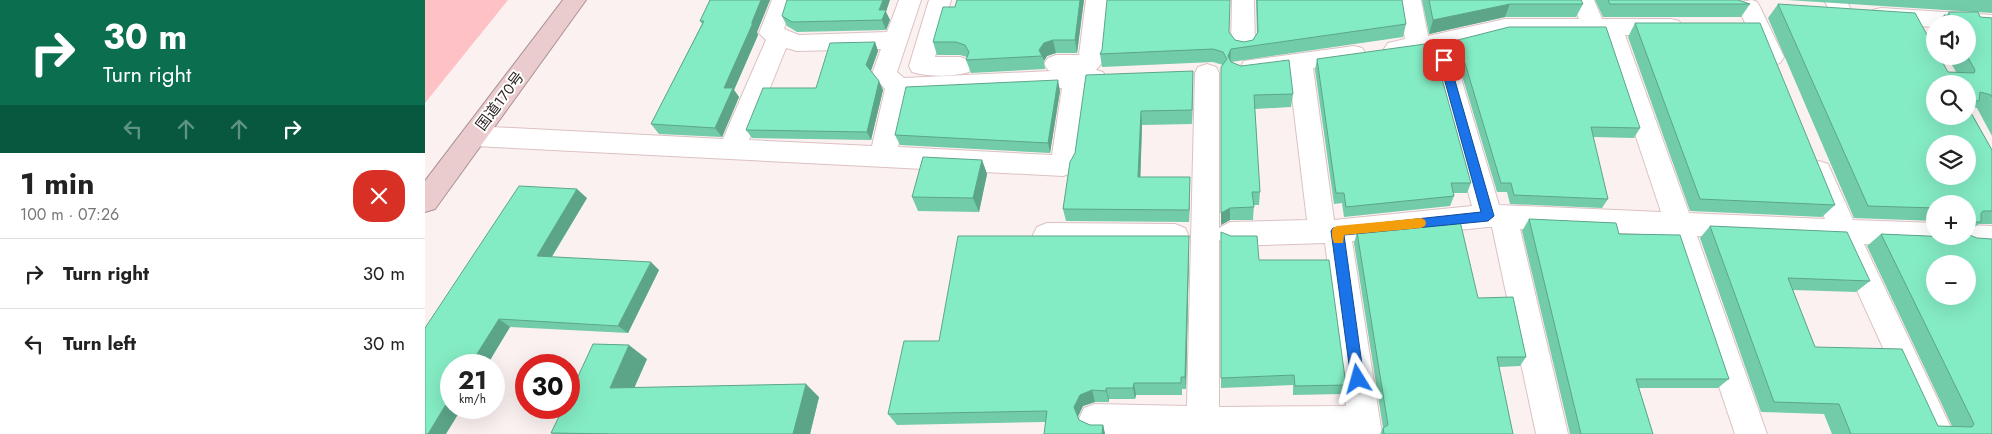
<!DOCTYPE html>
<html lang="en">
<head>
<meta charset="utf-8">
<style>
	body { margin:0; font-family:Jost,"Noto Sans JP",sans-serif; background:#f6f6f6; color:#222; height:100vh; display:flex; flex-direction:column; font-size:19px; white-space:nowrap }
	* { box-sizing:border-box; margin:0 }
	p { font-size:16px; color:#767676 }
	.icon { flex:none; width:28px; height:28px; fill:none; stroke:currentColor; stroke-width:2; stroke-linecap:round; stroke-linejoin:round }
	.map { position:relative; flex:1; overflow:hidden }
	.drawer { display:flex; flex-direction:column; background:#fff; width:425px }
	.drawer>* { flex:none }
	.top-card { background:#0b6e4f; color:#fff; overflow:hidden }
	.fabs { position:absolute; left:1501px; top:15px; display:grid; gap:10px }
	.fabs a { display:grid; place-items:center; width:50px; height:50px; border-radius:50%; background:#fff; box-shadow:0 5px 20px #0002; font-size:25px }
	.speed { position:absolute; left:15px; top:354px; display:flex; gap:10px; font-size:25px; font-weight:700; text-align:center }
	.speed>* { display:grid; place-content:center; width:65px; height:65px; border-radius:50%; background:#fff; box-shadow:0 5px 20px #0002; line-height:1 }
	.speed small { font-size:12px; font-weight:400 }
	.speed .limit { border:8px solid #d22; background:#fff; color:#111 }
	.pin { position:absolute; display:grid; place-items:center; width:42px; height:42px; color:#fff; margin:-21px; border-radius:10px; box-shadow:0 2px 8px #0006 }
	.me { position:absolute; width:55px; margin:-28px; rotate:352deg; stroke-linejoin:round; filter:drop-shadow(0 0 4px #0008) }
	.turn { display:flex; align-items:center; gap:18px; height:105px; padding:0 20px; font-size:22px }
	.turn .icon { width:65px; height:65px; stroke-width:2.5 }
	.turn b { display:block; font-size:35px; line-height:42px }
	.lanes { display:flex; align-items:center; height:48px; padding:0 20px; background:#0003; justify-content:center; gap:25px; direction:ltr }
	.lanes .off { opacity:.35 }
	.round { display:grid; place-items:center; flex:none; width:52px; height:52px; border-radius:20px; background:#f6f6f6 }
	.summary { display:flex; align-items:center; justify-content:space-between; height:85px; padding:0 20px }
	h1 { font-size:30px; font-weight:700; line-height:38px }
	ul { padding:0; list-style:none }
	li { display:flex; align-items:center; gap:15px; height:70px; padding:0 20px; border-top:1px solid #e0e0e0 }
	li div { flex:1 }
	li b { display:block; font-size:19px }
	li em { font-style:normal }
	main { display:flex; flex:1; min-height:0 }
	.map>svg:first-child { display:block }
</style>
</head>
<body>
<main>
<section class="drawer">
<div class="top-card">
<div class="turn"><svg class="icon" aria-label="right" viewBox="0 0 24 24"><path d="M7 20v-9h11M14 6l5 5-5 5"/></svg><div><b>30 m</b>Turn right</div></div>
<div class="lanes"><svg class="icon off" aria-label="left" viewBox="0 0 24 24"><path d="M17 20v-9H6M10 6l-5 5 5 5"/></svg><svg class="icon off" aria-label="ahead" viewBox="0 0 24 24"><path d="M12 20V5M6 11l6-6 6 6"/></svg><svg class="icon off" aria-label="ahead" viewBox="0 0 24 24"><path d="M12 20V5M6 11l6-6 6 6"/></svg><svg class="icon" aria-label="right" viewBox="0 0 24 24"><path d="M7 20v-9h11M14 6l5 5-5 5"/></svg></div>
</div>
<div class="summary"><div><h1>1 min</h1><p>100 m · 07:26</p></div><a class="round" style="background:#d93025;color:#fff"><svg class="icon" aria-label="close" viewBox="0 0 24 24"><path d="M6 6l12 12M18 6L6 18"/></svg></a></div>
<ul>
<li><svg class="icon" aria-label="right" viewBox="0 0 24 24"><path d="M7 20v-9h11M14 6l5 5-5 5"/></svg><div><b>Turn right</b></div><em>30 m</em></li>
<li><svg class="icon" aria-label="left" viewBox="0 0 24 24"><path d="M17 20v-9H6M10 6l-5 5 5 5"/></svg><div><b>Turn left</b></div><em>30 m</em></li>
</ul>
</section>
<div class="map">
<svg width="1567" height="434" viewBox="0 0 1567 434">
	<rect width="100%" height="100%" fill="#fcf1f1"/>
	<path fill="#fdc1c6" d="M0 0H83L0 103Z"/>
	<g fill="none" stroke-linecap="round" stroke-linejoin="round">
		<defs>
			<path id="minor" d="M347 0H369L359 29 374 35 462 32 474 0H496L472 72 479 78 626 71 623 70 619 64 623 58 631 55H654L661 0H683L677 63 671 70 678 72 681 78 678 84 662 87 651 166 647 173 638 176 49 146 40 143 36 136 40 129 49 126 298 139 341 40 334 33ZM361 48 372 51 456 49 447 74 460 89 447 146 324 140ZM637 88 627 155 473 147 484 95Z
				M504 0H526L510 57H535L544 60 547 66 544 72C527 77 504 77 487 72L484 66Z
				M807 0H829L830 46 826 52 818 54 810 52 806 46Z
				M974 0H996L1003 36 1080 19H1154L1147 0H1169L1177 19H1246L1254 21 1258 27 1254 33 1246 35H1200L1264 213 1400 219 1381 171 1385 164 1394 161 1403 164 1428 220 1510 223V236H1542V225L1567 226V250L1537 248 1527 244 1523 236 1520 243 1510 247 1439 244 1529 434H1497L1410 242 1272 236 1342 434H1310L1243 235 1095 229 1143 434H1111L1067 227H1063L927 241 957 434H669L659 430 654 419 659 408 670 404 762 406 770 73 773 67 782 64 791 67 794 73V228L805 222 882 220 864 71 828 76 819 73 816 67 819 61 929 46 937 48 941 54 937 60 888 68 909 220 1047 206 1005 53 971 57 963 55 959 49 963 43 980 39ZM1080 35H1177L1236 212 1074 205 1027 48ZM794 240 805 246 900 243 921 406 794 407Z
				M1327 0 1332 2 1335 7 1359 57 1355 63 1347 65 1339 63 1335 57 1313 7 1316 2Z
				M1399 0H1421L1428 13 1425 19 1417 21 1409 19Z
				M1456 8 1567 15V31L1542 29V24H1510V27L1456 24 1448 22 1445 16 1448 10Z
				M622 223 750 224 760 228 764 236 760 244 750 248 622 247 612 243 608 235 612 227Z"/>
			<path id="highway" d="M138 0H161L10 209 0 212V181Z"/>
		</defs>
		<use href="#minor" stroke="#dcc1c2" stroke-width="2"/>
		<use href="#highway" stroke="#a99293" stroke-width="2"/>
		<use href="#minor" fill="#fff" fill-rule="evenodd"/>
		<use href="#highway" fill="#ebccce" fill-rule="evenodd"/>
	</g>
	<path fill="#72cba9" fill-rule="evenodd" d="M285 0H345L332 32 333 35 309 90 314 97 297 137 234 134 226 124 277 24 275 21Z
		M532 0H659L652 53H631L622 56 619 61 620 69 546 73 541 60 542 57 535 55H512L508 42 530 7Z
		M831 0H977L981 24 978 37 806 62 868 94 866 107 830 109 835 192 834 205H829L828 220H805L796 225V81L798 65 788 62 677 67 675 54 677 50 804 32 810 40 819 42 828 40 832 34Z
		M997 0H1156L1158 4 1151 17H1080L1004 34Z
		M1170 0H1313L1325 4 1316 17H1178Z
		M1362 0H1567V13Z
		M1353 4 1523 72H1531L1522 56H1542V24H1511L1519 15H1522L1524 12 1555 17 1567 18V136L1552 108 1548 107 1545 110 1567 150V224H1554L1542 232V204H1510V221L1429 218 1343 18ZM1542 84V116H1510Z
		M461 12 465 20 461 30 372 32 362 26 357 16Z
		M1210 23 1410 205 1397 217 1265 211 1203 37Z
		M1510 25V36L1506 29Z
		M1033 40 1215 128 1209 138 1168 137 1183 199 1177 208 1085 204 1082 192H1072L1029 49Z
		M450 42 453 51 446 71 458 90 446 140 327 138 321 130 391 88Z
		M892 59 1046 183 1042 193H1028L1029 196 1025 206 919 217 917 203 909 204 890 70Z
		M768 71 767 124 717 125 715 177H765L764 222 641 221 638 209 645 162Z
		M635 91 625 153 475 145 470 135Z
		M557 160 562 174 554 212 493 211 487 197Z
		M162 198 127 257 234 270 203 333 85 327 62 365H26L0 328Z
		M1104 219 1194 234 1304 379 1293 388H1214L1228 434H1145L1097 231Z
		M1285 226 1445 281 1431 292 1368 290 1390 347 1513 426H1527L1442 246 1456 234 1525 237 1567 434H1407L1399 414 1336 412 1275 238Z
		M796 232 834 260 921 385 918 394 868 395V385L796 388Z
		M932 232 1053 298 1101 357 1095 366 1074 367 1088 434H955L958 428 929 243Z
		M764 250 761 389H757V395H711L710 399H684V402H670L658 406 653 417 654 420 665 425H678L680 434H619L621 422 472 425 463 414 514 341Z
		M222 359 209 388 394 397 385 434H128L126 433Z"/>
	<path fill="#5ca589" d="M336 0H345L332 32 333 35 309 90 314 97 297 137 290 128 299 88Z
		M458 0H465L461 12 465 20 461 30 457 20 454 10Z
		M655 0H659L652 53 650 40Z
		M1085 4 1080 17 1004 34 1008 20Z
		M628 40 631 53 622 56 619 61 617 56 614 50 619 43Z
		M450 42 453 51 445 73 441 65Z
		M806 49 805 62 803 56Z
		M768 71V85L767 124V110Z
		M633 80 635 91 625 153 623 143Z
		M454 81 458 90 446 140 442 132Z
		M716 111 717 125 715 190 713 177Z
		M557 160 562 174 554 212 548 198Z
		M765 177V190L764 222V210Z
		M152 189 162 198 122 264 112 256Z
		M805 208V220L796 225V213Z
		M764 236V250L761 389 760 377Z
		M226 262 234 270 203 333 193 326Z
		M74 319 85 327 62 365H45Z
		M204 345 222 359 203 402 185 388Z
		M709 383 711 395 710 399 708 388Z
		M381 384 394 397 385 434H368Z
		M681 388 684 399V402L681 391Z
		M667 390 670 402 658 406 652 418 649 407 655 395Z
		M26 396V408H37L21 434H3Z
		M678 425 680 434H677Z"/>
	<path fill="#84ecc4" stroke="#5ca589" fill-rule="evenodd" d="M285 0H336L327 22V25L299 88H308L290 128 226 124 279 21H275Z
		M362 0H458L454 10H461L457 20 367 22 357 16Z
		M532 0H655L650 40H628L619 43 614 50 617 56 541 60 544 52 540 45 531 42H508L518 7H530Z
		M682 0H805L804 32 810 40 819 42 828 40 833 32 832 0H977L981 24 806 49 803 56 806 62 816 66 864 60 868 94 829 95 835 192H827L829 207 805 208 796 213V67L802 59 798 52 788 49 675 54 677 50Z
		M1004 0H1156L1158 4H1085L1008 20Z
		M1183 0H1313L1325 4H1185Z
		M1353 4 1490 13 1510 49V56H1514L1523 72 1549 73 1550 70 1542 56V24H1524L1519 15H1524V12H1553L1555 17 1567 18V97L1566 95 1555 92 1554 101H1543L1542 102V84H1510V116H1542V106L1567 150V211H1558L1556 213V222H1542V204H1510V208L1443 206ZM1510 144H1542V176H1510Z
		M1210 23H1335L1410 205 1275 199Z
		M1084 27H1181L1215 128 1166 127 1183 199 1089 195 1086 183H1076L1033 40Z
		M450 42 441 65 454 81 442 132 321 130 338 88H391L405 43Z
		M1007 43 1046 183H1026L1029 196 921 207 919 193H911L892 59Z
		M768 71 767 110 716 111 713 177H765L764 210 638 209 645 162 650 153 661 75Z
		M633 80 623 143 470 135 481 87Z
		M498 157 557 160 548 198 487 197Z
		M94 186 152 189 112 256 226 262 193 326 74 319 45 365H26V396L3 434H0V328Z
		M1104 219 1191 223 1194 234 1255 235 1304 379H1211L1228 434H1156Z
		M1035 221 1053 298 1088 297 1101 357H1072L1088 434H959L958 428 963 425 932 232Z
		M1285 226 1422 232 1445 281 1363 278 1390 347 1477 349 1513 426 1547 427 1549 424 1456 234 1525 237 1527 236H1542V234L1552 238 1567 239V434H1426L1414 404 1349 402ZM1510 264H1542V296H1510Z
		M796 232 806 236H832L834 260H904L921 385 870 386 869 375 796 378Z
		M533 236H764L760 377H756V383H709L708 388H681V391L667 390 655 395 649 407 654 420 665 425H678L677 434H619L622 411 463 414 479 341H514Z
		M168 344 204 345 185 388 381 384 368 434H192L126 433 138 408H144V396Z"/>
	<path fill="#1a73e8" stroke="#114b97" d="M1019 57 1024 60 1069 216 1063 221 919 235 939 379 937 383 933 385 928 383 926 379 906 231 908 228 1056 212 1014 60Z"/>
	<path fill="#f59e0b" d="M996 218 1000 220 1001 223 1000 226 996 228 919 235 918 243H909C907 238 906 232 908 228L912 226Z"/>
	<g text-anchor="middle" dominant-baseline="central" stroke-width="4" stroke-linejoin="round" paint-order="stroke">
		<g font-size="15" fill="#2f2525" stroke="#fff">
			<text transform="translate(75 101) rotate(-53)">国道170号</text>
		</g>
	</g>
</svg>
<div class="fabs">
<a><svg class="icon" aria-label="sound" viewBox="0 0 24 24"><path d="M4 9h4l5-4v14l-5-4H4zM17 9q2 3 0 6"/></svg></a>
<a><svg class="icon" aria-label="search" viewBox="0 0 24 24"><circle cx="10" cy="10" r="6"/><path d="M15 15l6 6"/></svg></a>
<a><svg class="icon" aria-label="layers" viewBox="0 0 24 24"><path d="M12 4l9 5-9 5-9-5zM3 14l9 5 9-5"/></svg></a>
<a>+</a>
<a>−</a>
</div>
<div class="speed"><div>21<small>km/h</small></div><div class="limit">30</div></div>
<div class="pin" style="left:1019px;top:60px;background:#d93025"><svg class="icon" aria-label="arrive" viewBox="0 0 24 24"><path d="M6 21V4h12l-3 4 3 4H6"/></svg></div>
<svg class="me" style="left:933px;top:379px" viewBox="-20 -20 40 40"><path d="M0-17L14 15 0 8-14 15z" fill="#1a73e8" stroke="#fff" stroke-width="4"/></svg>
</div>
</main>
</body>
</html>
